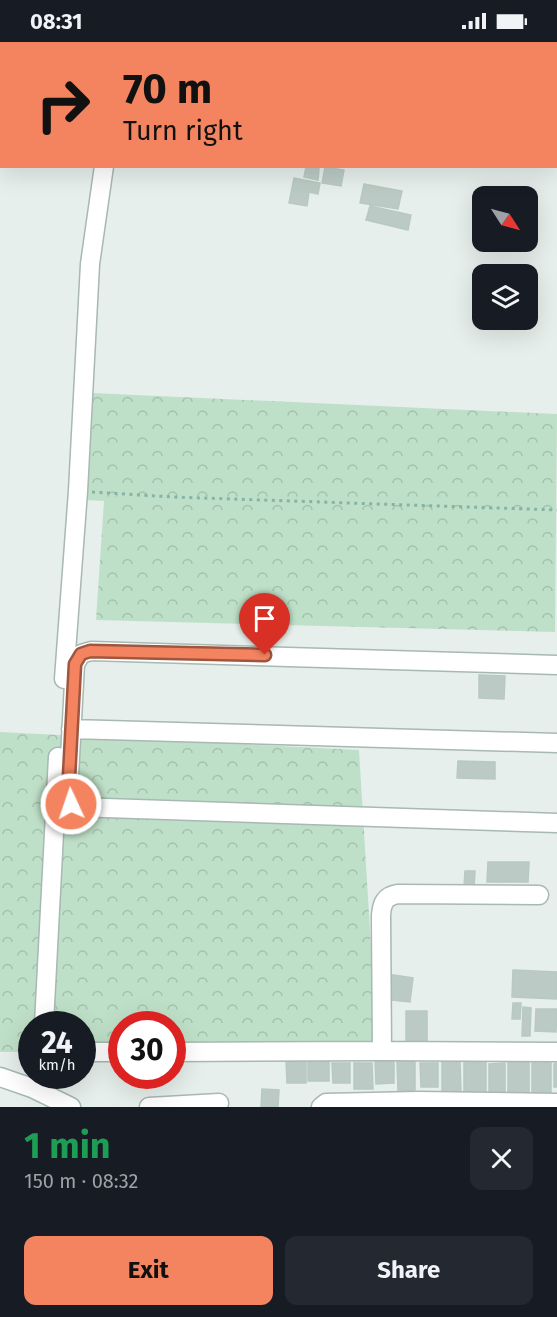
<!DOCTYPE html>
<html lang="en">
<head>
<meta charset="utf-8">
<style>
	body { margin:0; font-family:"Fira Sans",sans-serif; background:#242831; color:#f1f3f6; height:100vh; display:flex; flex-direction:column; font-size:22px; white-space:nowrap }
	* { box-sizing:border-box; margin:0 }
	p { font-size:20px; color:#9ea1a6 }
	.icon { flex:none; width:33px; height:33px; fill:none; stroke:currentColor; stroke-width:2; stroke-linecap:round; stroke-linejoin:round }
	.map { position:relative; height:1065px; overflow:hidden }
	.side { display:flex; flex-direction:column; background:#171b24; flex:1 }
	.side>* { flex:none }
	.top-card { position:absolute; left:0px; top:0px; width:558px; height:126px; box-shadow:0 6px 24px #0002; background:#f4845f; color:#111; overflow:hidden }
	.needle { width:39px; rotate:126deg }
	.buttons { position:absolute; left:472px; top:144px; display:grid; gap:12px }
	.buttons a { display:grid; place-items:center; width:66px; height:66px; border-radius:12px; background:#171b24; box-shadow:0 6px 24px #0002; font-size:30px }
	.speed { position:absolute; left:18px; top:969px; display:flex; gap:12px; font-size:30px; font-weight:700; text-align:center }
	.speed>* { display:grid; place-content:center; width:78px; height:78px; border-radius:50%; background:#171b24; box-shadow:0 6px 24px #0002; line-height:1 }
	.speed small { font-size:15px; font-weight:400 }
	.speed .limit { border:9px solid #d22; background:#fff; color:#111 }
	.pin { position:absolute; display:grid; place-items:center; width:51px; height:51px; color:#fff; margin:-62px -26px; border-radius:50% 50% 50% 0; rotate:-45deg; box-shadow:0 0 6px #0007 }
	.pin .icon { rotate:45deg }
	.me { position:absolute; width:66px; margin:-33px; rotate:357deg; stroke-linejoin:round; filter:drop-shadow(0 0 4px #0008) }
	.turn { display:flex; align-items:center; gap:21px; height:126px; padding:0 24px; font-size:27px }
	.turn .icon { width:78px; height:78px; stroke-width:2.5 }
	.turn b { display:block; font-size:42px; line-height:51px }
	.round { display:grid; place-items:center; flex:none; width:63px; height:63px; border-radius:12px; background:#242831 }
	.overview { display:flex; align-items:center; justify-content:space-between; height:102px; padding:0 24px }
	h1 { font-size:36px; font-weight:700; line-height:45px; color:#1e9e55 }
	.primary-button { display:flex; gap:12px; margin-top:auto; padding:12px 24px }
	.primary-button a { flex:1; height:69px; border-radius:12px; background:#f4845f; color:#111; font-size:24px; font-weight:700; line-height:69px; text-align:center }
	.primary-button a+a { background:#242831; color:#f1f3f6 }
	.status { display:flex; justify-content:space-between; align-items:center; height:42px; padding:0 30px; background:#171b24; direction:ltr }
	.status svg { height:16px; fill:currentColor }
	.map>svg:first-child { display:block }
</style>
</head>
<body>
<div class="status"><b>08:31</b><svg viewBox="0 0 49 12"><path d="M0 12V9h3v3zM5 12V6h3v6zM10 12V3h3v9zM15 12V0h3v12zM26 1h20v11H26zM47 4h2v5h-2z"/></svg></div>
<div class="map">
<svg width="557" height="1065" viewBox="0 0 557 1065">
	<defs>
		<pattern id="forest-crowns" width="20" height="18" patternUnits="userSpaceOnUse" patternTransform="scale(1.5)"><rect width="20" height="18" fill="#bfe0c8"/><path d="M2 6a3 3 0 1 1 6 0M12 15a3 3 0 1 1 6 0" fill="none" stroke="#a4c1ad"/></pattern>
	</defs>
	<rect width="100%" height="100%" fill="#e6efeb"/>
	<path fill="url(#forest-crowns)" d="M92 351 557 372 555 590 96 578 104 459 84 458Z
		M0 690 359 708 377 1003 173 1005 172 982H122L121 1005H83L82 982H32L31 1010H0Z"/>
	<path fill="#bbcac4" stroke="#b8c9c2" stroke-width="1.5" d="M42 0H93L41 2Z
		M306 125 319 127 318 138 304 135Z
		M325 125 344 128 341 144 322 141Z
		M294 136 320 141 318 152 309 150 307 164 289 161Z
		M364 142 402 149 398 167 360 161Z
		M370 164 411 173 408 188 366 178Z
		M479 633 505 634 504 657 479 656Z
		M458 719 495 720V737L457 736Z
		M488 820H529L528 840H487Z
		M465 829H475L474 846 464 845Z
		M513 928 557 930V957L512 955Z
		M387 932 413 936 410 960 383 957Z
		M513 961H521L520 977H512Z
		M523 965 531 966 530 994H522Z
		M536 967H557L556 990 535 989Z
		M406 969H427V1000H406Z
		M329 1013V1039H308V1014Z
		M286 1016H306V1041H287Z
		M375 1018H394V1041L376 1042Z
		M397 1018H415V1048L398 1049Z
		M529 1019V1052L508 1053V1020Z
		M442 1020H460L461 1052H442Z
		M486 1020V1052H464V1021Z
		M332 1021H350V1041H333Z
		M354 1021H372L373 1047H354Z
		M420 1021H438V1045H421Z
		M505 1021V1051L489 1052V1022Z
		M532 1021H551V1052H532Z
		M557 1021V1045H554V1022Z
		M262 1047 279 1048 278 1065H261Z"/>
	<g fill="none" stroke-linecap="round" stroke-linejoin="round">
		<defs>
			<path id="minor" d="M182 2V0
				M271 2 272 0
				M384 2V0
				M0 40 2 41
				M557 623 91 609 81 612 75 622 68 753 71 762 76 765 557 781
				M64 637 78 449 90 222 104 124
				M71 687 557 701
				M44 982 58 715
				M382 1009 381 873C382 861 385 854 398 852L539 853
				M82 1010H122
				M172 1010 382 1009 557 1010
				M0 1035 32 1046 71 1065
				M149 1065 219 1061
				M321 1065 326 1061 418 1059 557 1061"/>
		</defs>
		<use href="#minor" stroke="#a8b8b2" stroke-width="21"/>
		<path stroke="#86b3a5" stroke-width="3" stroke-dasharray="3 4.5" stroke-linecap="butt" d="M92 450 173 455 557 468"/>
		<use href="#minor" stroke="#fff" stroke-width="18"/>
	</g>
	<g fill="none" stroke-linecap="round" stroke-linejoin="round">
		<defs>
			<path id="route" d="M71 762 68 753 75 622 81 612 90 609 265 613"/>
		</defs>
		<use href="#route" stroke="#9f563e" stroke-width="15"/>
		<use href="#route" stroke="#f4845f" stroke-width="10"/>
	</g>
</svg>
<div class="buttons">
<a><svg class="needle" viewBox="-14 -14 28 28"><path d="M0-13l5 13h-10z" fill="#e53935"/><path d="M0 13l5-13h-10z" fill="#9ea1a6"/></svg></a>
<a><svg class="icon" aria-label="layers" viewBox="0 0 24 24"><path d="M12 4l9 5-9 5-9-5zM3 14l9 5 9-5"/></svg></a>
</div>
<div class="speed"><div>24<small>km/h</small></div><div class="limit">30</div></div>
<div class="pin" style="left:265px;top:613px;background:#d93025"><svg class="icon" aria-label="arrive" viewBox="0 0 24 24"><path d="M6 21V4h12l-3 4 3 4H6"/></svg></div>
<svg class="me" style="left:71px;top:762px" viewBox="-20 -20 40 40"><circle r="17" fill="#f4845f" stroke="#fff" stroke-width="3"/><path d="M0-11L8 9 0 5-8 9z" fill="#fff"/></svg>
<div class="top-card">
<div class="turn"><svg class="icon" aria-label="right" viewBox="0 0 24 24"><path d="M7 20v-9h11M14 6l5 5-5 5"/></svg><div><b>70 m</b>Turn right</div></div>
</div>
</div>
<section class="side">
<div class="overview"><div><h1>1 min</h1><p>150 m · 08:32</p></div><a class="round"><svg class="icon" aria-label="close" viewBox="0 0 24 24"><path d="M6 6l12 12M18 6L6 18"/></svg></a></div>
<div class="primary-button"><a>Exit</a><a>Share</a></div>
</section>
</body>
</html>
